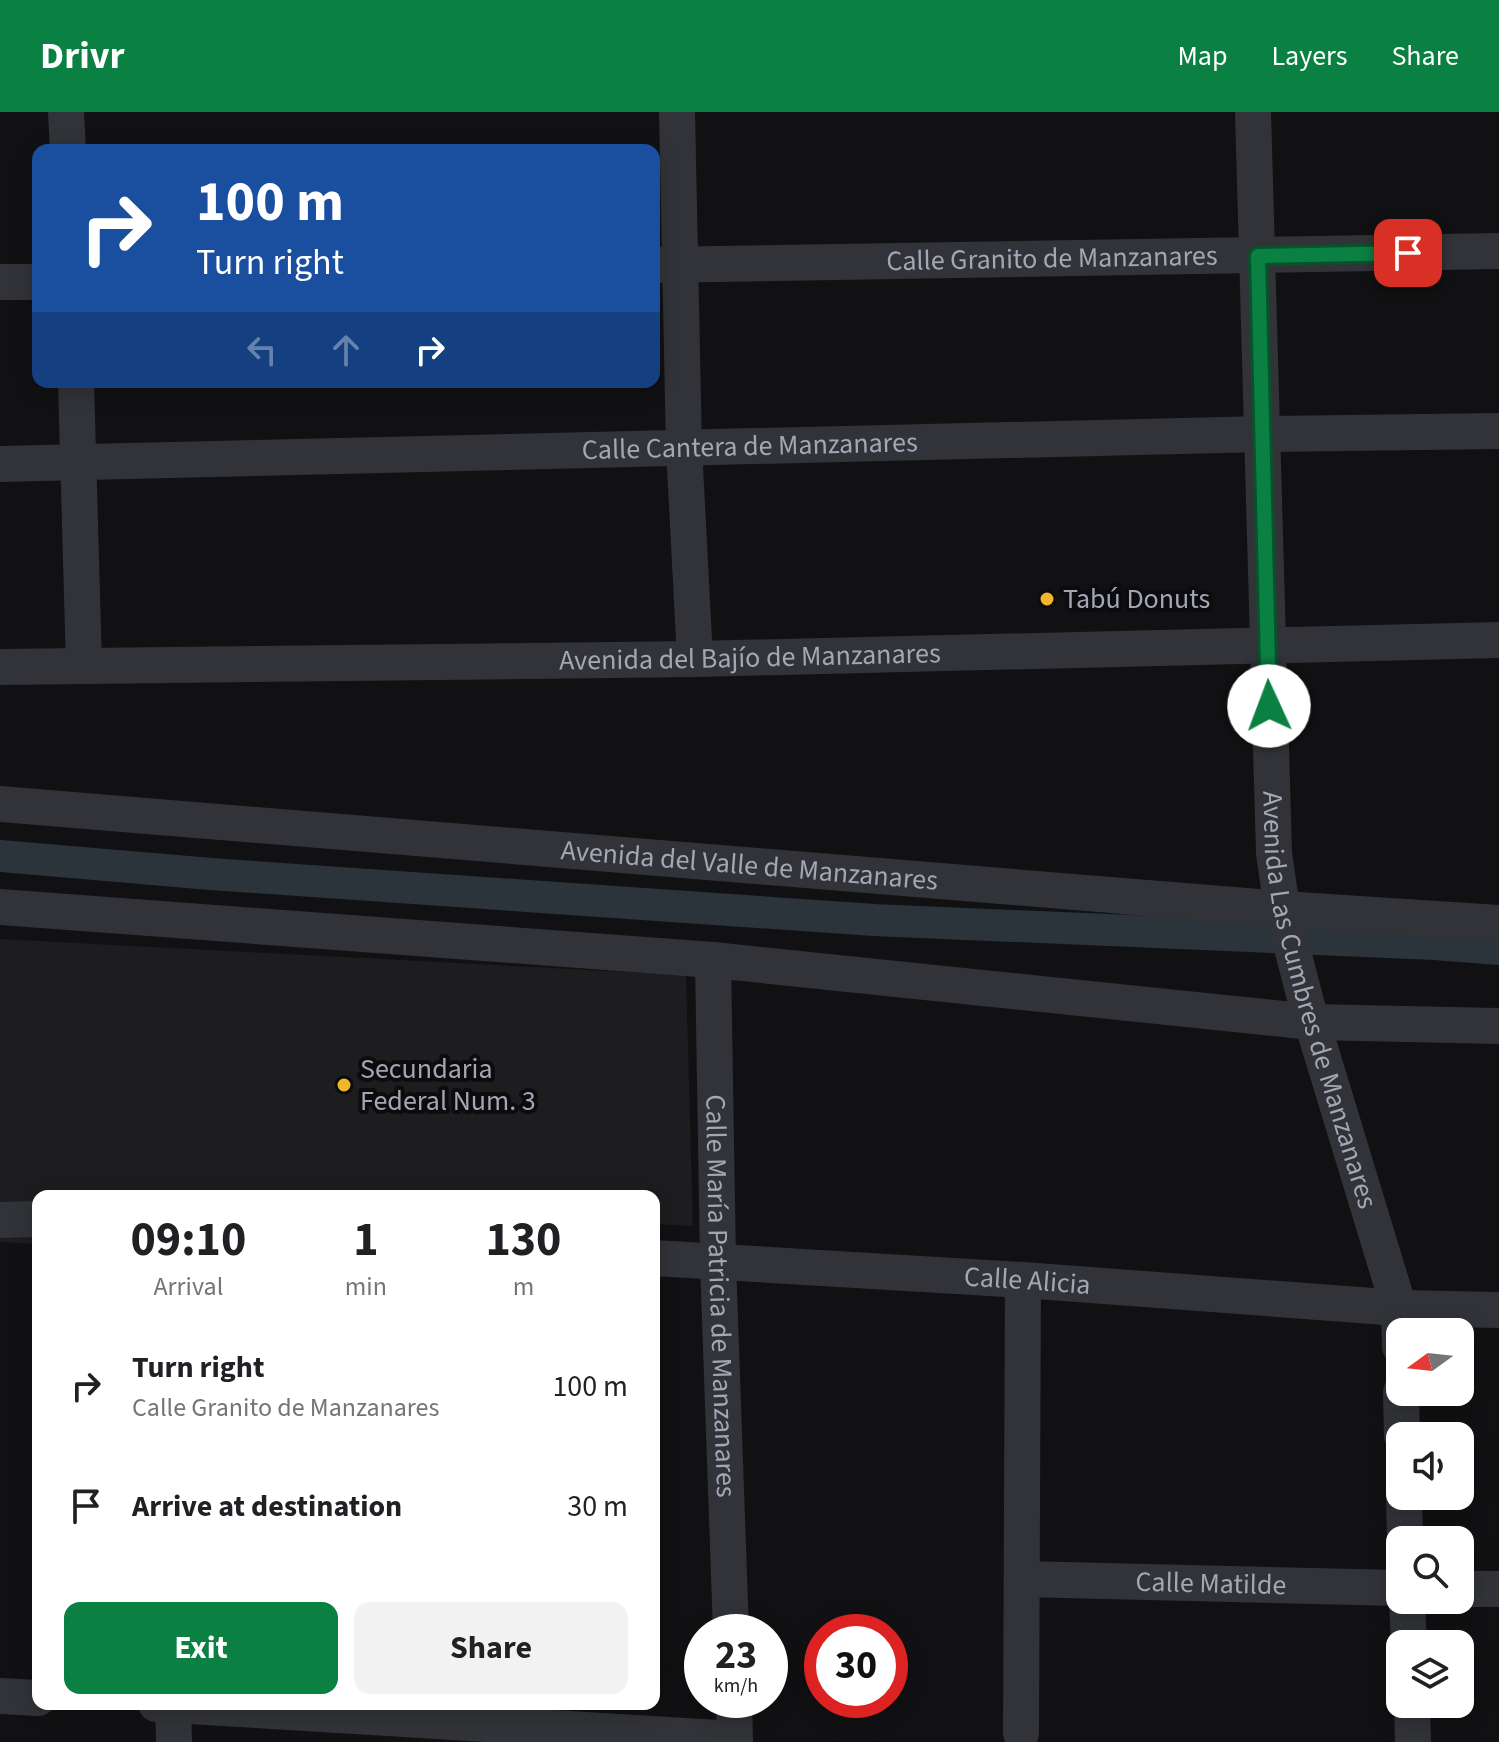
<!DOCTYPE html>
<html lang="en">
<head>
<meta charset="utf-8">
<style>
	body { margin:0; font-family:"Source Sans 3",sans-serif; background:#f2f2f2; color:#202124; height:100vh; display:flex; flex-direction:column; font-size:30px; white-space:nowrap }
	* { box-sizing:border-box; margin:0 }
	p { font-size:26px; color:#757577 }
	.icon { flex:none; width:44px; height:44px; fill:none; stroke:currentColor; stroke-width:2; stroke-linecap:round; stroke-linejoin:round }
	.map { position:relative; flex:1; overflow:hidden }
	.sheet { position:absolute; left:32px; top:1078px; width:628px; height:520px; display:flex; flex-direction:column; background:#fff; border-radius:16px; box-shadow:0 4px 20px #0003 }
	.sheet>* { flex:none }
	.hud { position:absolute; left:32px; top:32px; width:628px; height:244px; border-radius:16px; box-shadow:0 4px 20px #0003; background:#1a4fa0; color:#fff; overflow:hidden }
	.needle { width:52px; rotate:255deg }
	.buttons { position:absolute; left:1386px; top:1206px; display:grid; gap:16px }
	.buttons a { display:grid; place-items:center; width:88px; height:88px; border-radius:16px; background:#fff; box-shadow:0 4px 20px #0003; font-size:40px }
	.speed { position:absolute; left:684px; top:1502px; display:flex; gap:16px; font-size:40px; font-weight:700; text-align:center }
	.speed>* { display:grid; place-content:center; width:104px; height:104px; border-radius:50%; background:#fff; box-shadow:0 4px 20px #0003; line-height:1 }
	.speed small { font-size:20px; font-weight:400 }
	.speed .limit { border:12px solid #d22; background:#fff; color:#111 }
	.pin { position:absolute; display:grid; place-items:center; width:68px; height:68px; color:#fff; margin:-34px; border-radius:16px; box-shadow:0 4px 12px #0006 }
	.me { position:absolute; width:88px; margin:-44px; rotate:358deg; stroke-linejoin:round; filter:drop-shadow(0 0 6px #0008) }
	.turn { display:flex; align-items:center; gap:28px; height:168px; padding:0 32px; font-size:36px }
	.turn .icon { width:104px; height:104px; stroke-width:2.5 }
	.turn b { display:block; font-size:56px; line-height:68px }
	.lanes { display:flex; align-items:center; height:76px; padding:0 32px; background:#0003; justify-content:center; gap:40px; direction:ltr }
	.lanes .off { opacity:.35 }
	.eta { display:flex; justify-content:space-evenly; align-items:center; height:136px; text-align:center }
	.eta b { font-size:48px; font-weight:700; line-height:56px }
	.action { display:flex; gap:16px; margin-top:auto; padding:16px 32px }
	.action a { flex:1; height:92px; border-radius:16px; background:#0b8043; color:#fff; font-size:32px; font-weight:700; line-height:92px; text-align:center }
	.action a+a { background:#f2f2f2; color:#202124 }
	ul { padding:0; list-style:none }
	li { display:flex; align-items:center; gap:24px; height:120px; padding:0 32px }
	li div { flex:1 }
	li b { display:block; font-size:30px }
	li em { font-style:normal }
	header { display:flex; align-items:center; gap:48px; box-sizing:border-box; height:112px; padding:0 40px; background:#0b8043; color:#fff }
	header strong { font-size:38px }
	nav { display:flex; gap:44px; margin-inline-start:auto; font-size:28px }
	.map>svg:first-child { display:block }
</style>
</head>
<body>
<header>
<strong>Drivr</strong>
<nav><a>Map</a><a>Layers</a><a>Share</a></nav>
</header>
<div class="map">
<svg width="1499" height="1630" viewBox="0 0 1499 1630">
	<rect width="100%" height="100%" fill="#111113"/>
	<path fill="#1d1d20" d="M0 827 686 863 693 1114 654 1112V1084H38V1132L0 1130Z"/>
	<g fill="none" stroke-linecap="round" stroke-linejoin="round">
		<path stroke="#2b333b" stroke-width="32" d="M0 744 211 762 874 808 1435 832 1499 837"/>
		<g stroke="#323338" stroke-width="36">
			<path d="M66 0 68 38"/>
			<path d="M677 0 684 336 695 547"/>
			<path id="s1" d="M1253 0 1274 741 1282 797 1306 890 1399 1196 1400 1235"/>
			<path id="s2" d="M654 153 1499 139"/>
			<path d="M0 170H38"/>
			<path d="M76 270 84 554"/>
			<path id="s3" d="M0 352 1264 322 1499 319"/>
			<path id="s4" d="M0 555 695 547 1499 528"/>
			<path id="s5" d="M0 692 1282 797 1499 811"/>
			<path d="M0 795 713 848 1312 910 1499 914"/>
			<path id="s6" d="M713 848 718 1150 731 1520"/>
			<path d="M0 1108 38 1107"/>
			<path id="s7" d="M654 1146 1023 1168 1399 1196 1499 1198"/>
			<path d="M1401 1280 1402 1324"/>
			<path d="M1404 1384 1405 1428"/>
			<path id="s8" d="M1023 1467 1400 1476"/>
			<path d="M1460 1477H1499"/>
			<path d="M1407 1488 1409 1532"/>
			<path d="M0 1584 38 1586"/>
			<path d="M734 1588 735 1630"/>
			<path d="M156 1592 735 1627"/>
			<path d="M173 1592 174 1630"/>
			<path d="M1412 1592 1413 1630"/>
			<path d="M1021 1621 1023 1168"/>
		</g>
	</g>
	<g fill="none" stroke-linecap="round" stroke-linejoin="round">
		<defs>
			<path id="route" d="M1269 594 1258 144 1408 141"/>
		</defs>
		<use href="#route" stroke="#07532c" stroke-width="20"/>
		<use href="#route" stroke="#0b8043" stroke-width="14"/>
	</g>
	<g fill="#f1b72b" stroke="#0c0c0e" stroke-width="3">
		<circle cx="1047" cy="487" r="8"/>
		<circle cx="344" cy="973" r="8"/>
	</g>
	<g text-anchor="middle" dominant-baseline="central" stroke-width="8" stroke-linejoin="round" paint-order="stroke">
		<g font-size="28" fill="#a3a7b3" stroke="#0c0c0e">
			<text stroke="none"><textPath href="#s2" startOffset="398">Calle Granito de Manzanares</textPath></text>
			<text stroke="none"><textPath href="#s3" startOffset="750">Calle Cantera de Manzanares</textPath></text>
			<text stroke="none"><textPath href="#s4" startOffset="750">Avenida del Bajío de Manzanares</textPath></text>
			<text stroke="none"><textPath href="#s5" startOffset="752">Avenida del Valle de Manzanares</textPath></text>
			<text stroke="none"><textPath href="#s1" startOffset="894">Avenida Las Cumbres de Manzanares</textPath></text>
			<text stroke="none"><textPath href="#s7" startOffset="374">Calle Alicia</textPath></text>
			<text stroke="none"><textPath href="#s6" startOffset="336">Calle María Patricia de Manzanares</textPath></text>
			<text stroke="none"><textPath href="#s8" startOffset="188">Calle Matilde</textPath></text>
		</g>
		<g font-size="28" fill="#a3a7b3" stroke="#0c0c0e" text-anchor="start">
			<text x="1063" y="487">Tabú Donuts</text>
			<text x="360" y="957">Secundaria<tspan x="360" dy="32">Federal Num. 3</tspan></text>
		</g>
	</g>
</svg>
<div class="buttons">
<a><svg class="needle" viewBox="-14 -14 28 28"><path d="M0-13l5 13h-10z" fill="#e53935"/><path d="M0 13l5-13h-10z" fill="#757577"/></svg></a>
<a><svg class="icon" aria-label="sound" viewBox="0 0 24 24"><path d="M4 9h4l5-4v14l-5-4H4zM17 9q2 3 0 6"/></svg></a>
<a><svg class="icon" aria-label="search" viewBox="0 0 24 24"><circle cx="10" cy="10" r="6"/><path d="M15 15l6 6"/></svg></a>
<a><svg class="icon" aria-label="layers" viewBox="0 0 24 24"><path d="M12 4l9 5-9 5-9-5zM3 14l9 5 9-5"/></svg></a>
</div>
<div class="speed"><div>23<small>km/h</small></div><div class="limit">30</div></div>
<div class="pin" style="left:1408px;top:141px;background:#d93025"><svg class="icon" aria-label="arrive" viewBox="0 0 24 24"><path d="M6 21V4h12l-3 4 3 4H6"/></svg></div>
<svg class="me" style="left:1269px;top:594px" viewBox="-20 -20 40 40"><circle r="19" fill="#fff"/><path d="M0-13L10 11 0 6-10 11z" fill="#0b8043"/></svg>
<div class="hud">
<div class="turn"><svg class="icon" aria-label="right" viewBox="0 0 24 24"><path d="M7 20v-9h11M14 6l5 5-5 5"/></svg><div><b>100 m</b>Turn right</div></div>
<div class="lanes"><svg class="icon off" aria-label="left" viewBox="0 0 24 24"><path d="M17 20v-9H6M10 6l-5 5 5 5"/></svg><svg class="icon off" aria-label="ahead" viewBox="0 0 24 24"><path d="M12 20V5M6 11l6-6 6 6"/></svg><svg class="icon" aria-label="right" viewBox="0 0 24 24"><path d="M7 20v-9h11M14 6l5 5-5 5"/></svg></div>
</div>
<section class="sheet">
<div class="eta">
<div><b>09:10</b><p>Arrival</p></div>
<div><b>1</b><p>min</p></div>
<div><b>130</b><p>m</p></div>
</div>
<ul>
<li><svg class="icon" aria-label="right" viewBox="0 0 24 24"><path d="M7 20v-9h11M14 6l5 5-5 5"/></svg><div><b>Turn right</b><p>Calle Granito de Manzanares</p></div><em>100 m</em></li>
<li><svg class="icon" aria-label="arrive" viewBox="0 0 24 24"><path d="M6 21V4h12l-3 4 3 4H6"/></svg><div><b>Arrive at destination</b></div><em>30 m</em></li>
</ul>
<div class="action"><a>Exit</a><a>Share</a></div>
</section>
</div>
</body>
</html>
